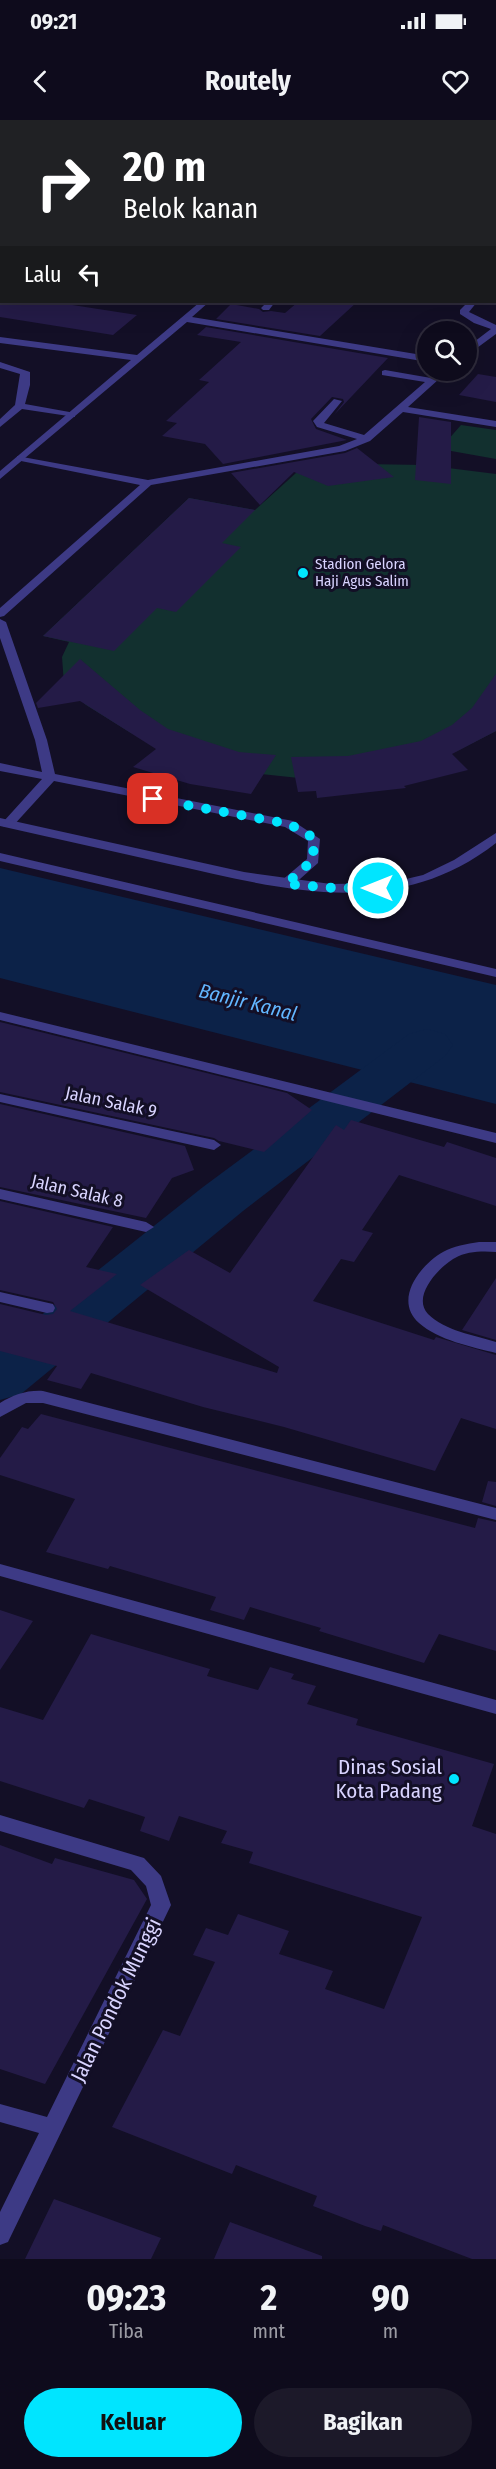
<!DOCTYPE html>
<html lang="id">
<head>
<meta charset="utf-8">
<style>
	body { margin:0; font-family:"Fira Sans Condensed",sans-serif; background:#1c1929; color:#f1f3f6; height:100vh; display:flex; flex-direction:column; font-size:22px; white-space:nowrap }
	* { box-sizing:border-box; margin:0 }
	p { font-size:20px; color:#9b9ba3 }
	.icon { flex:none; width:33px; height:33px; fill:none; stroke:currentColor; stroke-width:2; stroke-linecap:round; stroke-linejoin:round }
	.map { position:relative; height:2139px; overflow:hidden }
	.sheet { display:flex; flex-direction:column; background:#0e0b1c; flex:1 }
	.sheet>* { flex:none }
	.guide { position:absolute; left:0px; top:0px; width:496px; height:183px; box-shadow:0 6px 24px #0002,0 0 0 2px #2e2b3b; background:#202124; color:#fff; overflow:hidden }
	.controls { position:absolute; left:417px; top:201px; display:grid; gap:12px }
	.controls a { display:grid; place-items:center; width:60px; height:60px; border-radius:50%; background:#0e0b1c; box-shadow:0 6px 24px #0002,0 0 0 2px #2e2b3b; font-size:30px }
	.pin { position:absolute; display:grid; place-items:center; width:51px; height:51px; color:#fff; margin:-26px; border-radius:12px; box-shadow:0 3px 9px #0006 }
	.me { position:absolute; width:66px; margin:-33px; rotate:270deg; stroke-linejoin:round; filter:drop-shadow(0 0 4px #0008) }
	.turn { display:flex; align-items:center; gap:21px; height:126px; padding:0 24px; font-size:27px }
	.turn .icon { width:78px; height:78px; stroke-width:2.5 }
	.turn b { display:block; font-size:42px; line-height:51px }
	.then { display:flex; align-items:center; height:57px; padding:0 24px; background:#0003; gap:12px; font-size:22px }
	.eta { display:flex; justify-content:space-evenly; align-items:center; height:102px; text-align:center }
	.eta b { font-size:36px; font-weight:700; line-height:42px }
	.button { display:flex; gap:12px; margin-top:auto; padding:12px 24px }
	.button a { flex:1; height:69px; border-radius:36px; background:#00e5ff; color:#111; font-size:24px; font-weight:700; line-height:69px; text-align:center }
	.button a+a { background:#1c1929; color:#f1f3f6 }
	.status { display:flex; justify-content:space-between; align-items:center; height:42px; padding:0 30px; background:#0e0b1c; direction:ltr }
	.status svg { height:16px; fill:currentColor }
	header { display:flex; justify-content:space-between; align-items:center; height:78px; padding:0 24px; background:#0e0b1c; font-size:27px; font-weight:700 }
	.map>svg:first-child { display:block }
</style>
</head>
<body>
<div class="status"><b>09:21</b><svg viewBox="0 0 49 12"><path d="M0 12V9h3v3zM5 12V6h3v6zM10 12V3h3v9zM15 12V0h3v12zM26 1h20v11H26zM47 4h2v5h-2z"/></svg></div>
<header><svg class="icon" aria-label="back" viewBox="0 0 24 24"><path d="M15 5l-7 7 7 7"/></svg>Routely<svg class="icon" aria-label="heart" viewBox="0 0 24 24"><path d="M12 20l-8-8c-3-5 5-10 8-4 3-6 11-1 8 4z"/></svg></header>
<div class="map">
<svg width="496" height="2139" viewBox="0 0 496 2139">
	<rect width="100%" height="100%" fill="#130f26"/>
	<path fill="#12302f" d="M461 305 496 310V339L440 329Z
		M362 344 424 345 496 354V611L455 632 299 658 231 651 176 632 131 613 86 585 64 564 62 537 69 522 43 516 189 378 255 390 296 353Z"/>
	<path fill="#0c2248" d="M0 748 496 865V984L0 858Z"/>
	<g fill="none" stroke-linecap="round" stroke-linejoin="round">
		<path fill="#0c2248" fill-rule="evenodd" d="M0 39H2V49H0Z
			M495 90H496V102H495Z"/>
		<path fill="#0c2248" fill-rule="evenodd" d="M427 909 445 914 453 925 445 936 243 1091 21 1274 0 1280V1228L203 1067 409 914Z"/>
	</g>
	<path fill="#241b47" d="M0 182H53L137 195 113 215 0 197Z
		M298 182H357L320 216 216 199 231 184 259 189 263 192 271 191 285 193Z
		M206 207 388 238 334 295 344 282 343 279 332 277 311 299 316 309 347 320 223 344 205 324 162 316 177 303 166 301 209 262 199 260 241 222 197 215Z
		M478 254 496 257V282L459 275Z
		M419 297 451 302V364L415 360Z
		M357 328 394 357 328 366 294 352 260 385 231 353 345 333Z
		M189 378 255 390 222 423 241 427 176 492 157 488 114 531 43 516Z
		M80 539 140 590 168 609 239 632 276 635 251 674 190 664 133 647 156 629 80 581 38 588 36 583Z
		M496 554V611L452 634 468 650 404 666 406 668 317 678 316 671 298 672 291 637 348 636 421 621 452 605 472 588Z
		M0 902 287 973 312 990 264 1032 219 1021 214 1018 0 972Z
		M0 984 185 1026 194 1050 172 1058 146 1098 0 1067Z
		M351 1000 444 1027 447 1022 496 1038V1086L399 1055 362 1110 373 1113 354 1142 341 1139 313 1181 434 1220 436 1217 496 1235V1309L461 1298 435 1351 284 1307 203 1287 91 1253 81 1269 47 1260 57 1246 0 1231V1184L46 1195 53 1194 57 1189 53 1182 0 1170V1081L113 1107 86 1147 117 1154 70 1191 277 1253 279 1247 140 1165 189 1130 230 1153 336 1005 344 1010Z
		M496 1158V1220L462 1210Z
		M41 1294 475 1408 478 1398 496 1402V1531L439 1514 424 1543 319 1511 321 1508 250 1487 244 1500 210 1490 216 1477 110 1446 108 1449 46 1432 75 1379 0 1355V1338L22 1307 28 1309Z
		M488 1361 496 1362V1386L482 1382Z
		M0 1490 33 1501 0 1550Z
		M91 1514 210 1549 207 1556 258 1570 270 1547 294 1554 291 1559 316 1566 307 1584 358 1599 356 1605 494 1644 472 1706 496 1714V2139H472L383 2105 381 2111 365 2106 313 2086 317 2076 236 2045 232 2054 112 2007 163 1910 180 1916 215 1842 193 1835 206 1808 228 1815 238 1794 289 1811 279 1834 333 1851 325 1869 384 1889 422 1797 249 1743 253 1732 221 1723 227 1711 179 1696 169 1721 140 1711 145 1697 89 1679 84 1688 0 1661V1587L43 1600Z
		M0 1725 52 1744 55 1738 134 1760 147 1779 45 1964 0 1949Z
		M54 2079 161 2118 151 2139H25Z
		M230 2102 322 2136V2139H214Z"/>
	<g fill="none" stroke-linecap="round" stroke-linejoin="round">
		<path fill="#3d3a85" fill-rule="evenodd" d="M495 38H496V42H495Z
			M495 173H496V179H495Z
			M267 182H275L269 190H263L261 188Z
			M468 182H477L469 192 496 205V214L466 236V228L491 209 474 203 460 194V190Z
			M0 242 30 252V265L25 284 75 293V297L22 289 0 307V299L15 285 20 254 0 248Z
			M385 250 431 258 439 250H449L408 287 496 301V307L403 292 370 321 345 331 151 365 4 496 0 497V488L140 365 21 341 17 340V336L148 360 339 326 357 319 317 307 313 301 334 279 342 281 324 303 364 315 425 262 382 255V251Z
			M0 499 6 502 47 620 55 654 293 701 320 719 318 743 291 767H281L280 764 281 761 307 739 308 721 285 707 54 661 12 707H4L2 704 4 701 42 659 0 651V643L42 652 35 620 0 518Z
			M479 1122H496V1132C483 1131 467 1131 455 1138 440 1146 411 1176 428 1194 445 1211 474 1215 496 1222V1233C472 1227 438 1220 419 1203 393 1180 420 1145 443 1132 453 1126 467 1124 479 1122Z"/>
		<path fill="#3d3a85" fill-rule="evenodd" d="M52 0H62L50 2Z
			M110 0H132L135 2H111Z
			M369 0H377L367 2Z
			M0 137 2 138V143H0Z
			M200 182H209L192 197 428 236V242L187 202 0 359V351L131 240 0 223V217L137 235Z
			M0 698 244 752 331 764 389 763 423 755 454 740 496 713V723C395 802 283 769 169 744 113 731 56 719 0 706Z
			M0 733 496 849V857L0 741Z
			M0 892 496 1013V1023L0 900Z
			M0 974 214 1020 221 1025 214 1030 0 982Z
			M0 1069 146 1102 154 1107 146 1112 0 1079Z
			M0 1172 53 1184 55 1188 53 1192 47 1193 0 1182Z
			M43 1271 496 1388V1400L43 1283H26L0 1297V1283C13 1275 27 1270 43 1271Z
			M0 1444 496 1580V1594L0 1456Z
			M0 1695 144 1738 161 1756 171 1785 8 2122 0 2125V2092L39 2013 0 2002V1984L47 1997 151 1785 146 1766 131 1750 0 1711Z"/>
		<path fill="#6f6bff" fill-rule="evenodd" d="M0 51H2V55H0Z
			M495 101H496V107H495Z
			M495 113H496V119H495Z"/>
	</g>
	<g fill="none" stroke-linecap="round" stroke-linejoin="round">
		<path stroke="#00e5ff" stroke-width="10" stroke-dasharray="0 18" d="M153 679 289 704 314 718 313 740 286 764 335 768H378"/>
	</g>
	<g fill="#00e5ff" stroke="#130f26" stroke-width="2">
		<circle cx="303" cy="453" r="6"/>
		<circle cx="454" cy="1659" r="6"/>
	</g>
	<g text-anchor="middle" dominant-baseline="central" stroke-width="6" stroke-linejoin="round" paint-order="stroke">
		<g font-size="15" fill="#d9d4ff" stroke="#130f26" text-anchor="start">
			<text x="315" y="444">Stadion Gelora<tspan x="315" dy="17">Haji Agus Salim</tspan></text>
		</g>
		<g font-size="18" fill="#d9d4ff" stroke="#130f26">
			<text transform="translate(111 982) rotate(12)">Jalan Salak 9</text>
			<text transform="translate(77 1071) rotate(13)">Jalan Salak 8</text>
		</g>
		<g font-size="20" font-style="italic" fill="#62b6ff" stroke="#130f26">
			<text transform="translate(248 882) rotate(14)">Banjir Kanal</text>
		</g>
		<g font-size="21" fill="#d9d4ff" stroke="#130f26" text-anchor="end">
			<text x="442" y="1647">Dinas Sosial<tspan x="442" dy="24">Kota Padang</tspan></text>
		</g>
		<g font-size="21" fill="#d9d4ff" stroke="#130f26">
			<text transform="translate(116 1880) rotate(-64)">Jalan Pondok Munggi</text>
		</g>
	</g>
</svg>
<div class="controls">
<a><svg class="icon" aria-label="search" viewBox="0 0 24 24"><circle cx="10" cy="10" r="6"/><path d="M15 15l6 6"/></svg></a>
</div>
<div class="pin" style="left:153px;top:679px;background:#d93025"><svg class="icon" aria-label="arrive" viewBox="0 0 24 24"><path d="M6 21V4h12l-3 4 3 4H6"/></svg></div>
<svg class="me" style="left:378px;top:768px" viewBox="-20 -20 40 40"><circle r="17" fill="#00e5ff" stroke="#fff" stroke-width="3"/><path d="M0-11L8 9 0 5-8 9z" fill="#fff"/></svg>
<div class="guide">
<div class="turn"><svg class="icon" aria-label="right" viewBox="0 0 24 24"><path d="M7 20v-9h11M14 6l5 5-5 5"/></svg><div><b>20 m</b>Belok kanan</div></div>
<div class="then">Lalu<svg class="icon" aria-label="left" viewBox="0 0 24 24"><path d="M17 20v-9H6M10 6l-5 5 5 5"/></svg></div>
</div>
</div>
<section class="sheet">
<div class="eta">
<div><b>09:23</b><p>Tiba</p></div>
<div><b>2</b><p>mnt</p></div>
<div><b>90</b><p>m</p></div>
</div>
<div class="button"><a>Keluar</a><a>Bagikan</a></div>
</section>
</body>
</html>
